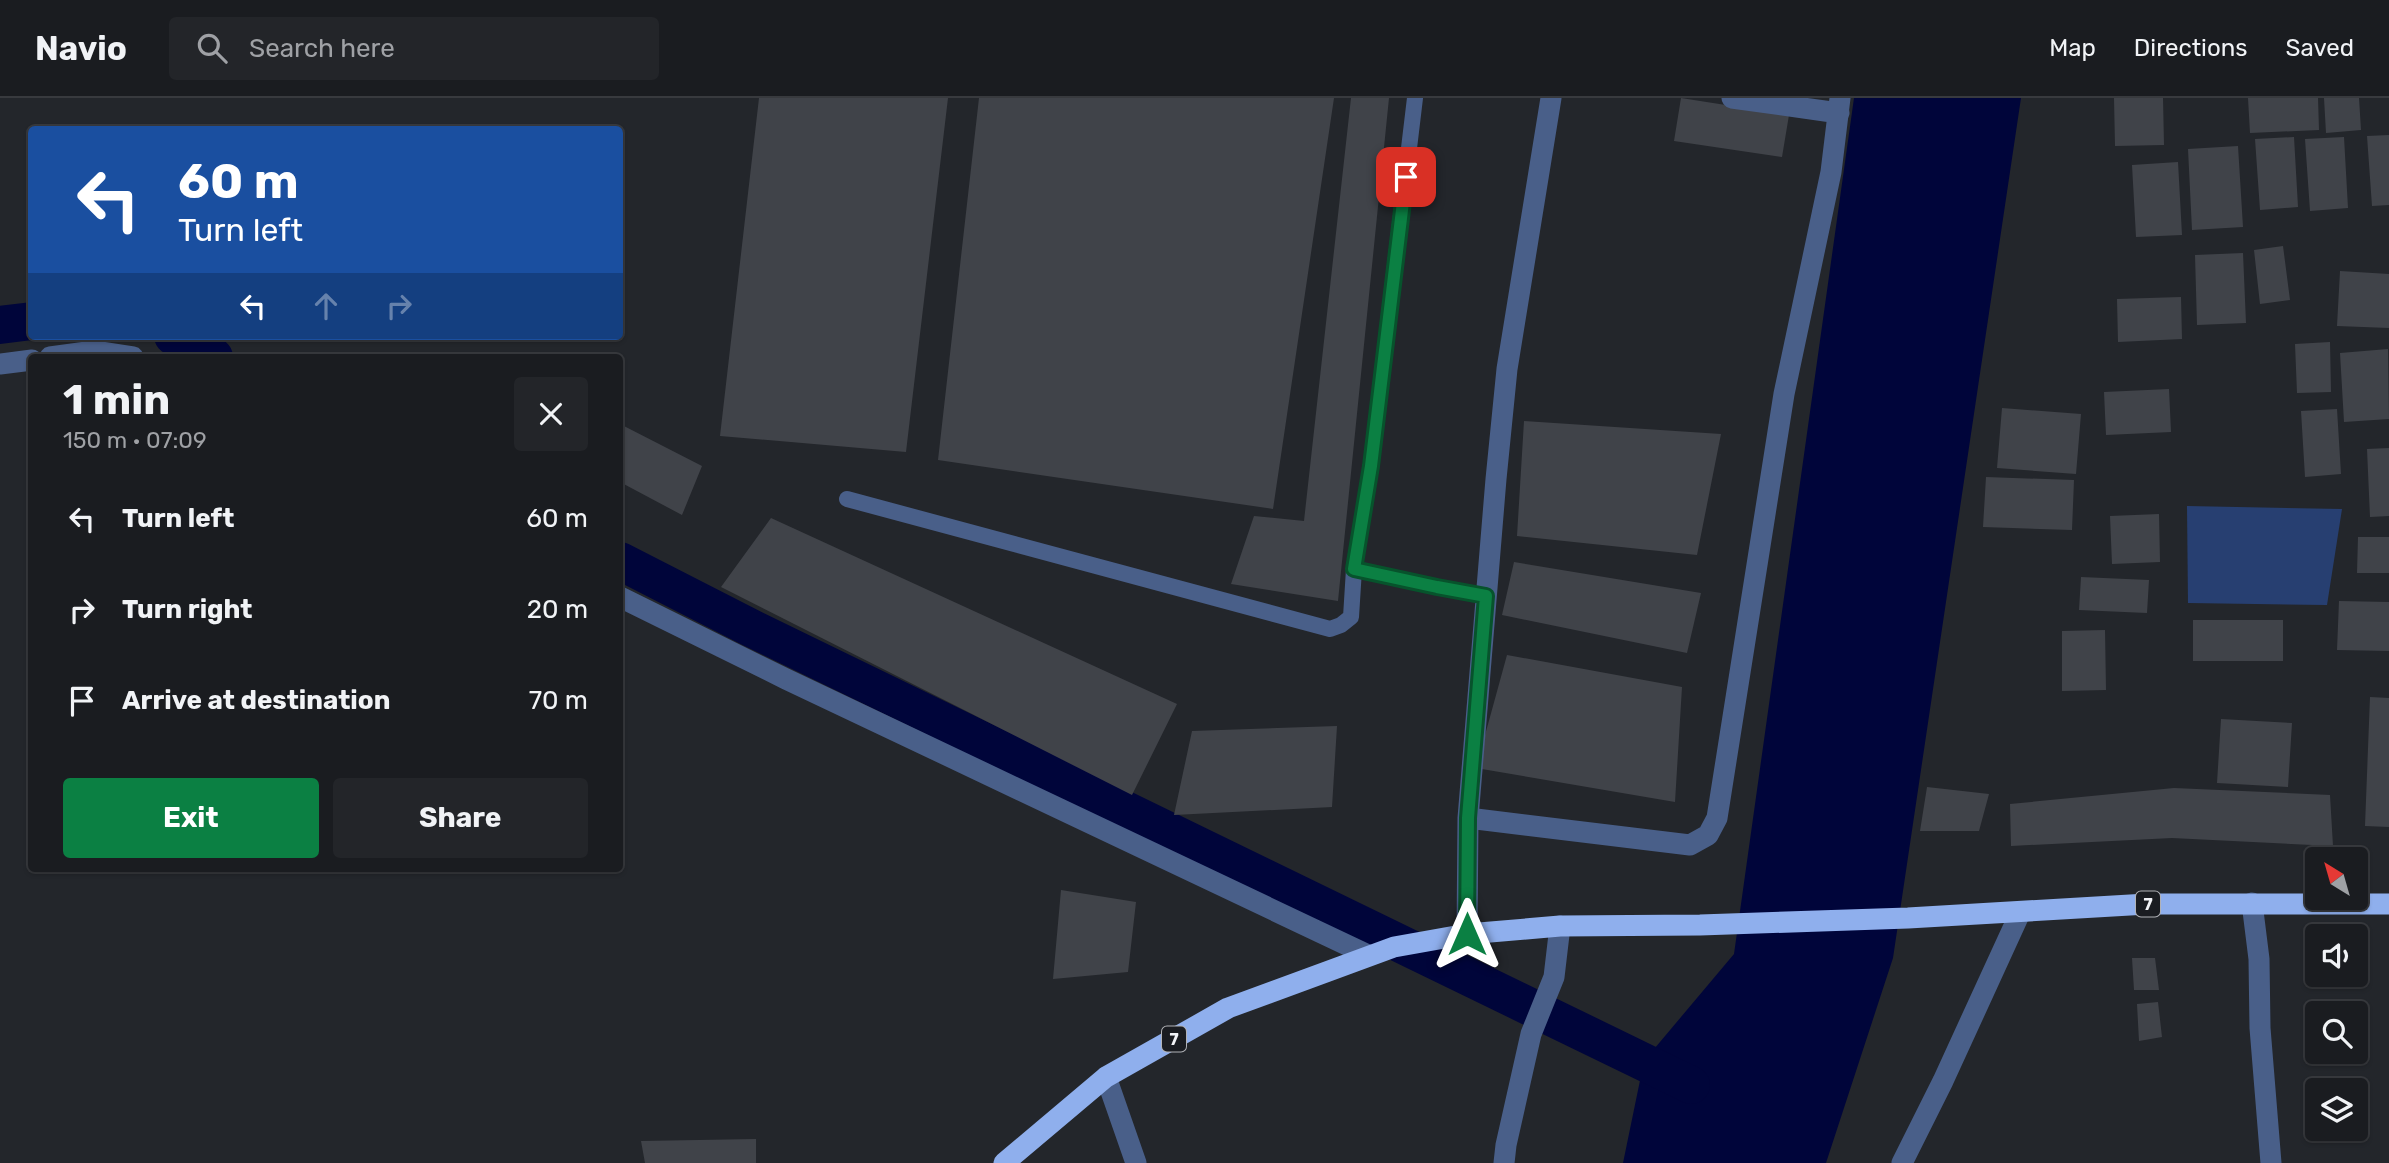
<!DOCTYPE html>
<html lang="en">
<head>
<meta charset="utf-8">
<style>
	body { margin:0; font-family:Rubik,sans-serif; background:#232529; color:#f1f3f6; height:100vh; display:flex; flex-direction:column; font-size:26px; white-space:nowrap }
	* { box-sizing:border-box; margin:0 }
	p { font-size:23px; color:#9fa1a5 }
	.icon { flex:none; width:38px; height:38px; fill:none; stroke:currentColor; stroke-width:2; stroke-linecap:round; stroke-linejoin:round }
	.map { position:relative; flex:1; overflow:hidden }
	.sheet { position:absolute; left:28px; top:256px; width:595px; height:518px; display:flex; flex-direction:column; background:#1a1c20; border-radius:7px; box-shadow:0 2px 5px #0004,0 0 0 2px #383a3e }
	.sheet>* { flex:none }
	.banner { position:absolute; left:28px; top:28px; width:595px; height:214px; border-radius:7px; box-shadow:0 2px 5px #0004,0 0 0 2px #383a3e; background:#1a4fa0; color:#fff; overflow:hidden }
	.needle { width:46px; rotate:323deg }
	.tools { position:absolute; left:2305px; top:749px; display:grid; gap:14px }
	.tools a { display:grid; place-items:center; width:63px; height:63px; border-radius:7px; background:#1a1c20; box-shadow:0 2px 5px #0004,0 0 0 2px #383a3e; font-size:35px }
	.pin { position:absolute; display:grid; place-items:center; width:60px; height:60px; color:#fff; margin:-30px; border-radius:14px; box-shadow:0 4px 10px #0006 }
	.me { position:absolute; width:77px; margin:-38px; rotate:0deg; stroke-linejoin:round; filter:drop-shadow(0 0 5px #0008) }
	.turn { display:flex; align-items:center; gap:24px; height:147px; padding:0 35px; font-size:32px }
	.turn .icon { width:91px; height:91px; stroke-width:2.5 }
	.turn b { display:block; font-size:49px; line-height:60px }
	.lanes { display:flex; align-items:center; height:66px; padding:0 35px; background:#0003; justify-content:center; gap:35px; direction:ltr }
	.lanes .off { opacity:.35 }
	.round { display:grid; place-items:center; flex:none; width:74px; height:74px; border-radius:7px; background:#232529 }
	.headline { display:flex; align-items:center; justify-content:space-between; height:119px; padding:0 35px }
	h1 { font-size:42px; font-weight:700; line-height:52px }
	.button { display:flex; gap:14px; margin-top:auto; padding:14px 35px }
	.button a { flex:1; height:80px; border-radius:7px; background:#0b8043; color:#fff; font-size:28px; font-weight:700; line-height:80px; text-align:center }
	.button a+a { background:#232529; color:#f1f3f6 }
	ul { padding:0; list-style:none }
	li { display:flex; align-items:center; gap:21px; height:91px; padding:0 35px }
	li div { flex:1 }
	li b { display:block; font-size:26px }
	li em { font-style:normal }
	header { display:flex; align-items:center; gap:42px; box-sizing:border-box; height:98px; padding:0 35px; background:#1a1c20; border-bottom:2px solid #383a3e }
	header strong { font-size:33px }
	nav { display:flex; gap:38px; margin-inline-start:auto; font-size:24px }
	.search { width:490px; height:63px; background:#232529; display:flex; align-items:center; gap:18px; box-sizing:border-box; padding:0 24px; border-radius:7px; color:#9fa1a5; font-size:26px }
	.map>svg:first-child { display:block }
</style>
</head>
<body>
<header>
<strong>Navio</strong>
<div class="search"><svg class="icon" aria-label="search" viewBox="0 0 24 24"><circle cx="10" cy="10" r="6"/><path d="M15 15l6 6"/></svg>Search here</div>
<nav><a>Map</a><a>Directions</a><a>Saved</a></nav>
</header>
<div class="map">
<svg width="2389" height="1065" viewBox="0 0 2389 1065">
	<rect width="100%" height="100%" fill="#23262b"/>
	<path fill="#273f71" d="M2187 408 2342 411 2327 507 2188 505Z"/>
	<path fill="#00053a" d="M1854 0H2021L1893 860 1826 1065H1623L1644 963 1734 856Z"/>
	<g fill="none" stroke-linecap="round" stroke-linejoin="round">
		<path stroke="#00053a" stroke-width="38" d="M0 227 32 223
			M173 238 214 259
			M620 463 749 529 1691 987"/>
	</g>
	<path fill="#404349" d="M759 0H948L906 354 720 338Z
		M979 0H1334L1273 411 938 362Z
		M1351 0H1389L1338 503 1231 486 1254 418 1304 423Z
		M1681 0 1789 17 1782 59 1674 43Z
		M2114 0H2163L2164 47 2115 48Z
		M2248 0H2318L2319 32 2250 35Z
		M2324 0H2359L2361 32 2326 35Z
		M2389 37V107L2372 108 2367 38Z
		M2294 39 2298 109 2260 112 2255 41Z
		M2344 39 2348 110 2310 113 2305 41Z
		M2238 48 2243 129 2192 132 2188 51Z
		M2178 64 2182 137 2136 139 2132 67Z
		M2283 148 2290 202 2260 206 2254 152Z
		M2243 155 2246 225 2197 227 2195 157Z
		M2340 173 2389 176V230L2337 228Z
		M2181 199 2182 241 2118 244 2117 201Z
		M2330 244 2331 294 2297 295 2295 246Z
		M2388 251 2389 321 2344 324 2340 255Z
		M2169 291 2171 334 2106 337 2104 294Z
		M2002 310 2081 316 2076 376 1997 370Z
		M2337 311 2341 376 2305 379 2301 313Z
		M1524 323 1721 336 1697 457 1517 438Z
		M620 326 702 368 682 417 620 384Z
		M2389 350V418L2370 419 2367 351Z
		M1986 379 2074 382 2072 432 1983 429Z
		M2159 416 2160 464 2112 466 2110 418Z
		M771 420 1177 606 1132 697 721 489Z
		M2358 439H2389V475H2357Z
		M1514 464 1701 495 1687 555 1502 517Z
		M2081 479 2149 482 2147 515 2079 512Z
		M2339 503 2389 504V553L2337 552Z
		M2193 522H2283V563H2193Z
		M2105 532 2106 592 2062 593V533Z
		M1507 557 1682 589 1675 704 1476 670Z
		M2370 599 2389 600V729L2365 728Z
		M2221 621 2292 625 2288 689 2217 685Z
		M1337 628 1332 709 1174 717 1192 633Z
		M1927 689 1989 696 1979 733H1920Z
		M2174 690 2330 697 2333 748 2172 740 2011 748 2010 706Z
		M1061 792 1136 804 1128 874 1053 881Z
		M2132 860H2155L2159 892H2134Z
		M2158 904 2162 939 2139 943 2137 906Z
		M756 1041V1065H645L641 1043Z"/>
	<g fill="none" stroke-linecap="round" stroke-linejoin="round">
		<path stroke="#495f89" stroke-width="16" d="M847 401 1330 531 1341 527 1351 519 1354 471 1371 368 1415 0
			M1354 471 1437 489 1486 498"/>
		<path stroke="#495f89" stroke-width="21" d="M1732 0 1839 15
			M50 259 94 253 133 259
			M0 266 32 262
			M620 499 786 581 1368 857
			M1468 720 1690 747 1708 737 1717 720 1784 296 1831 74 1840 0
			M2252 805 2259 861 2260 930 2271 1065
			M1467 836 1468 720 1496 381 1507 271 1551 0
			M1106 979 1136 1065
			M1504 1065 1506 1047 1531 936 1554 879 1560 828
			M1902 1065 1943 983 2020 815"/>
		<path stroke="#8fafed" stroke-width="21" d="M1004 1065 1106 979 1228 910 1394 849 1467 836 1560 828 1700 827 1908 820 2147 806H2389"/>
	</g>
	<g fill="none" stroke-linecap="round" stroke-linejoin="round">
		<defs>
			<path id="route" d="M1406 79 1371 368 1354 471 1437 489 1486 498 1468 720 1467 836"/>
		</defs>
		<use href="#route" stroke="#07532c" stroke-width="18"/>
		<use href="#route" stroke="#0b8043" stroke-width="12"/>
	</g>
	<g text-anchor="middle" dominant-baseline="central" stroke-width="5" stroke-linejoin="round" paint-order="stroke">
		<g fill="#1a1c21" stroke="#b1b2b7" stroke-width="2">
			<rect x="2136" y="793.5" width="24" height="25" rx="5"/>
			<rect x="1162" y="928.5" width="24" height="25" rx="5"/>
		</g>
		<g font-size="16" font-weight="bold" fill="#f2f3f7">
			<text x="2148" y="806">7</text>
			<text x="1174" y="941">7</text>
		</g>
	</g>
</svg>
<div class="tools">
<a><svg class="needle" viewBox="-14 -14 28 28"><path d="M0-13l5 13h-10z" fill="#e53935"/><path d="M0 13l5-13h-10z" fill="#9fa1a5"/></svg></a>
<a><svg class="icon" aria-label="sound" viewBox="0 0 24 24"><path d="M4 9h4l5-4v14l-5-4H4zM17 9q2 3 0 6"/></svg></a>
<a><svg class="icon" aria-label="search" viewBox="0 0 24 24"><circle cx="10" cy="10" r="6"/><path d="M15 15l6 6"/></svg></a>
<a><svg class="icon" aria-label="layers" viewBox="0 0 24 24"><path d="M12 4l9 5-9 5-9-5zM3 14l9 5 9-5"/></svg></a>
</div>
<div class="pin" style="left:1406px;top:79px;background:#d93025"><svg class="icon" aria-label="arrive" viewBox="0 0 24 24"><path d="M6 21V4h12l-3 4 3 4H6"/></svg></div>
<svg class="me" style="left:1467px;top:836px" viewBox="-20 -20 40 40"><path d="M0-17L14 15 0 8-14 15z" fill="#0b8043" stroke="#fff" stroke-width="4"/></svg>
<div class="banner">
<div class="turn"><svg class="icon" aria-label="left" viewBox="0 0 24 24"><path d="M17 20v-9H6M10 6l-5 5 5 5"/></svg><div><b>60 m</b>Turn left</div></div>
<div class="lanes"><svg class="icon" aria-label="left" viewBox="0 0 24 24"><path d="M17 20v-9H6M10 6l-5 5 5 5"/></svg><svg class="icon off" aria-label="ahead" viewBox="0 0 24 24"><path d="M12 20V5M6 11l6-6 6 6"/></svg><svg class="icon off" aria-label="right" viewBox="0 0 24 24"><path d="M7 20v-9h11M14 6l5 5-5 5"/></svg></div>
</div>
<section class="sheet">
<div class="headline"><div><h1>1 min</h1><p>150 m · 07:09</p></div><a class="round"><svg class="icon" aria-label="close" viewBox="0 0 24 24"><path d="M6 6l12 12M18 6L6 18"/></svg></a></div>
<ul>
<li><svg class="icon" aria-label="left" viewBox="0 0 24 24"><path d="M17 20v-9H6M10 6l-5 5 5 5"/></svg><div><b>Turn left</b></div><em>60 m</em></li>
<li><svg class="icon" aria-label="right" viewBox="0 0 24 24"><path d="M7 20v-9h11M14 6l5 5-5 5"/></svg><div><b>Turn right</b></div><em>20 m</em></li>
<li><svg class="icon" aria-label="arrive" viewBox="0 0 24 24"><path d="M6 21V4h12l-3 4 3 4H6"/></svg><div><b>Arrive at destination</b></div><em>70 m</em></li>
</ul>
<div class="button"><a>Exit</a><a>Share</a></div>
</section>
</div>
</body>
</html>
